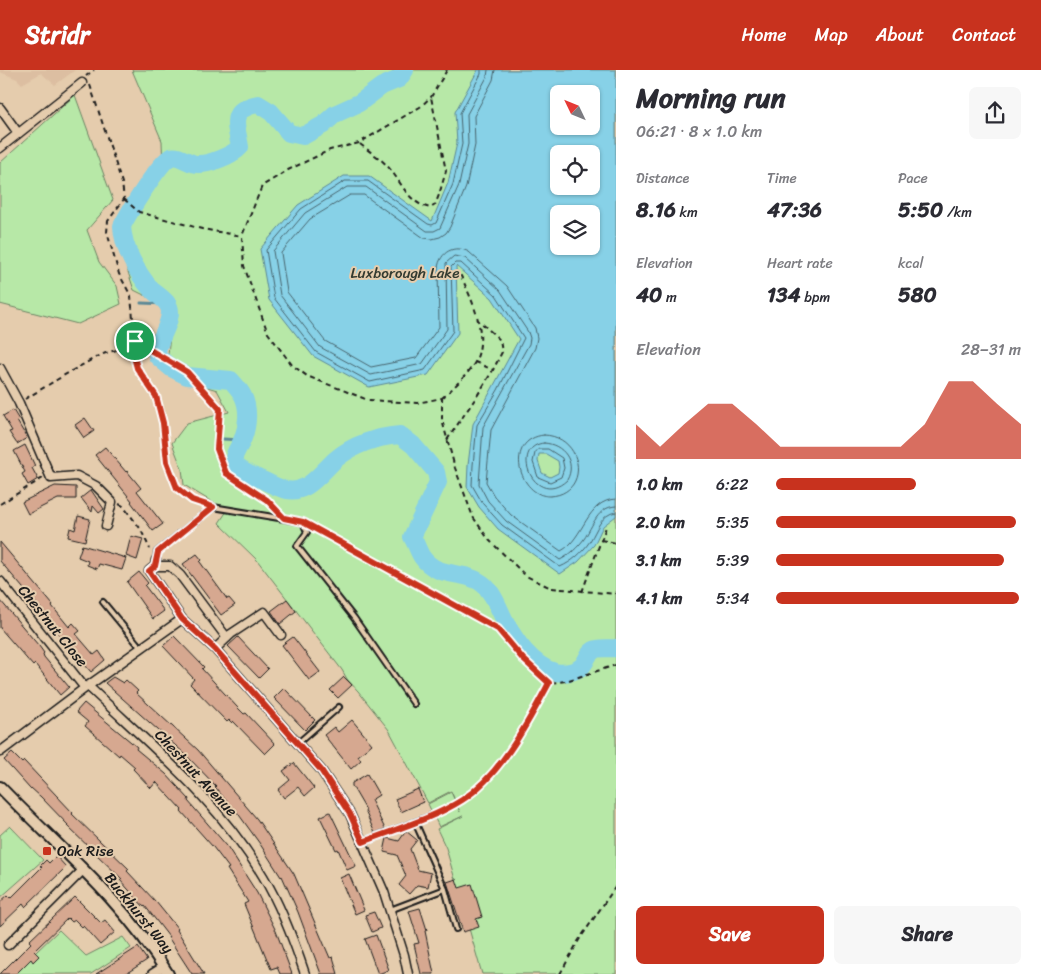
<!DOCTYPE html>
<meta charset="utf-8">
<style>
body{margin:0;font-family:Sriracha,sans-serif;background:#f7f7f7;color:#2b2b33;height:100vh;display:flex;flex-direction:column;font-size:19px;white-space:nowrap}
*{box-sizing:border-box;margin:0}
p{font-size:16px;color:#7c7c81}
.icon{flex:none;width:28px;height:28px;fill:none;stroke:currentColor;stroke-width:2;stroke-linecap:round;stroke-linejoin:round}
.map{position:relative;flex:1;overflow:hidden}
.details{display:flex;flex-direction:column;background:#fff;width:425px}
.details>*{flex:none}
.needle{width:32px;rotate:313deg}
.fabs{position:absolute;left:550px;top:15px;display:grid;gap:10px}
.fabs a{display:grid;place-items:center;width:50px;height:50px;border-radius:8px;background:#fff;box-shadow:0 1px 4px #0004;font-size:25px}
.pin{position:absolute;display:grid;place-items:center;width:42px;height:42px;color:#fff;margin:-21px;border:2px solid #fff;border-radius:50%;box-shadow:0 1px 5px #0007}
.round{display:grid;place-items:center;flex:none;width:52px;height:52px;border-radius:8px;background:#f7f7f7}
.summary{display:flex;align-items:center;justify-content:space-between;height:85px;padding:0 20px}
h1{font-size:28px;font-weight:800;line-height:38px}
.figures{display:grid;grid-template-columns:repeat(3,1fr);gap:8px;height:85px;padding:5px 20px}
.figures div{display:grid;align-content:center}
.figures b{font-size:21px;font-weight:800}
.figures small{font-size:14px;font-weight:400}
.figures p{font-size:14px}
.chart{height:140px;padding:10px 20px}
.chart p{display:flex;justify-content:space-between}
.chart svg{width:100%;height:90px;margin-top:5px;fill:#c8321e;opacity:.7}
.cta{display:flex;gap:10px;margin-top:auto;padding:10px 20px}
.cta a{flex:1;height:58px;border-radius:8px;background:#c8321e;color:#fff;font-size:20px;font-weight:800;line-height:58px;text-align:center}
.cta a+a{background:#f7f7f7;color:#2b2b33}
ul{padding:0 20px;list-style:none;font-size:16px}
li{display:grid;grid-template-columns:80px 60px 1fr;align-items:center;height:38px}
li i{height:12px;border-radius:6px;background:#c8321e}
header{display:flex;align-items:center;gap:30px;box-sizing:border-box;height:70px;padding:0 25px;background:#c8321e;color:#fff}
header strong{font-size:24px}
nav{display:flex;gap:28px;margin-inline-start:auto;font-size:18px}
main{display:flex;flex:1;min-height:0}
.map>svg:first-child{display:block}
.built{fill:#dcbea1}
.green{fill:#b7e8a7;stroke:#6a8262;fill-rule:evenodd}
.water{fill:#87d1e7;stroke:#5c8996;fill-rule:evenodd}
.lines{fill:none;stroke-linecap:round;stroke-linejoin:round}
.shore{stroke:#47646d;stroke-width:1}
.stream{stroke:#5c8996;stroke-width:3}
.river{stroke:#87d1e7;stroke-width:18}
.building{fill:#d6a890;stroke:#1c1c1c}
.service-casing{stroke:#1c1c1c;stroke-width:8}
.minor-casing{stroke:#1c1c1c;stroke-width:11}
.tertiary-casing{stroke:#1c1c1c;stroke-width:14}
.path{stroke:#1c1c1c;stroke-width:2;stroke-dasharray:5 4;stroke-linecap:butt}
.service{stroke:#e5ccad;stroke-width:4}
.minor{stroke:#e5ccad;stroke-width:8}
.tertiary{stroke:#e5ccad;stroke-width:10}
.route-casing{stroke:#fff;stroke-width:10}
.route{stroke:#c8321e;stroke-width:6}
.poi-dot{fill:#c8321e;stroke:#e5ccad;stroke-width:2}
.labels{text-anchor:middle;stroke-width:4;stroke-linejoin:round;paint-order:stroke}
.park-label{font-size:15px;fill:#333b31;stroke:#e5ccad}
.street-label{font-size:15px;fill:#1c1c1c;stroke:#e5ccad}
.poi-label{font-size:15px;fill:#1c1c1c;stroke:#e5ccad;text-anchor:start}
</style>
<header>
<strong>Stridr</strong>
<nav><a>Home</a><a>Map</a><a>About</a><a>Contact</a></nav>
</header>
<main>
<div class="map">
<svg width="616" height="904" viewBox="0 0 616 904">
<rect width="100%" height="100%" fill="#e5ccad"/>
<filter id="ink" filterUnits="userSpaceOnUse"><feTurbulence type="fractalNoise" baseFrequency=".02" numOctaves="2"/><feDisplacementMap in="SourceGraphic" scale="10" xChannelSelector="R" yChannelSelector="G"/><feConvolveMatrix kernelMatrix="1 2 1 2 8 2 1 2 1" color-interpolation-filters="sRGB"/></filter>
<g filter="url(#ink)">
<path class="built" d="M0 0H75L55 15 41 3 22 14 17 9 0 2Z"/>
<path class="green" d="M132 0H616V904H482L446 778 437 759 463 746 439 757 428 734 451 722 460 742 451 721 428 733 389 660 358 621 347 609 342 600 257 490 219 453 227 441 184 415 182 399 172 373 187 353 229 342 217 320 166 304 171 256 164 235 134 220 124 190V157L163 103 162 71ZM559 24H591V56H559ZM559 84H591V116H559ZM559 144H591V176H559Z
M75 25 113 130 87 160 99 192 117 216 121 234 78 254 0 234V93Z
M10 756 43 790 0 828V765Z
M59 860 86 886 123 867 131 878 91 904H13Z"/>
<path class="water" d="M478 0H616V446L603 456 594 475 578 492 560 504 498 459 479 437 467 417 468 395 473 354 519 269 492 228 456 196 458 263 428 305 369 317 313 286 269 230 260 179 298 135 344 106H369L432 151 448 113 457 73 455 42ZM559 24H591V56H559ZM559 84H591V116H559ZM559 144H591V176H559ZM546 384 558 391 559 397 558 403 550 407 542 403 538 391 539 384Z"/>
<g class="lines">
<path class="shore" d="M481 0V4L460 43 462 74 453 114 436 153 432 155 428 154 368 111H345L301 139 266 180 274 228 316 282 370 312 425 300 453 261 451 197 455 193H461L496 225 524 268 498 320 477 355 473 395 472 415 483 434 502 455 560 497C572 492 583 482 590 471 597 460 601 444 616 442
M488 0 487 7 467 44 468 74 459 115 440 158 434 161H427L366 117H347L305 143 273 181 280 225 320 277 371 305 422 294 447 259 446 193 454 186 465 188 500 220 528 262 530 268 529 274 483 357 479 414 488 431 506 451 560 490C570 485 578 477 584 469 593 456 597 437 616 436
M495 0 493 10 474 46 475 75 466 117 450 157 446 163 440 167 432 169 424 168 364 125H350L310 149 281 183 287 222 325 271 371 297 416 288 439 257 438 198C440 182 454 174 469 182L507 216 535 258 537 268 535 278 491 360 486 412 494 426 511 445 561 481C584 469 586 430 616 429
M544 365C584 366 591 424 550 426 519 427 503 369 544 365Z
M544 373C563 374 577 392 567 410 535 440 508 376 544 373Z
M539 379H548L562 388 564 398 561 407 550 412 538 407 533 392 535 383Z"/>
<path class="stream" d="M141 233 167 234
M223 369 242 370"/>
<path class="river" d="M405 0 399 9 382 16 359 33 335 44 323 55 303 66 289 63 271 42 258 34C228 40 236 53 240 77 233 85 208 95 197 94 189 94 179 84 171 87 160 91 128 144 122 156 123 178 137 203 151 219 158 226 170 231 170 242 170 258 156 271 157 286L171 298 187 306 231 310C235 315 240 320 243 326 249 338 248 355 243 368 239 379 235 379 233 392 241 402 251 405 262 410 269 413 276 417 283 419 306 427 321 402 336 389 354 374 378 367 400 365L413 375 436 402 438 412 412 467C416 473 418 481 422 487 438 510 466 499 484 515 494 524 499 539 505 551 515 571 532 595 555 602 565 604 580 602 585 592 588 587 588 584 594 580 599 577 610 579 616 578"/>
</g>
<path class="building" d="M13 340 19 350 17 351 27 368 17 374 9 362 12 361 3 346Z
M85 348 94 361 84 368 75 355Z
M25 375 35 396 32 398 38 409 28 415 22 404 25 402 14 381Z
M105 377 126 402 127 401 141 418 137 421 163 454 153 461 131 432 132 431 95 385Z
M55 416 76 417V429H58L28 444 22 432Z
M91 420 104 439 99 443 93 436 92 442 81 428Z
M78 446 90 449 85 471 68 467 70 458 75 460Z
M131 466 143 469 137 490 126 486Z
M0 472 53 535 52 536 69 557 73 553 80 561 76 564 94 585 99 581 105 590 91 602 44 547 46 545 0 491Z
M82 475 126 488 122 500 99 494 97 499 87 495 88 491 78 487Z
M197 484 202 490 200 492 227 529 229 528 235 535 221 545 183 494Z
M139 502 148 513 145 516 164 541 153 549 127 512Z
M287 529 296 541 280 554 271 541Z
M0 530 39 576 44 583 43 584 44 587 69 617 60 625 35 594 33 596 0 558Z
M174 566 204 597 202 599 237 637 244 644 246 643 275 674 265 684 233 651 232 653 229 650 227 652 190 614 194 609 163 576Z
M238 567 268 599 259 608 228 576Z
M293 567 320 602 309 610 282 575Z
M113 607 123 613 126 610 138 621 136 623 198 680 257 749 294 804 330 888 333 887 338 904H321L298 842 282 806 281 807 260 774 237 742 236 743 215 717 216 716 185 684 105 613Z
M344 607 352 615 338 628 330 620Z
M284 618 315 650 305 660 274 628Z
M84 633 137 677 136 679 166 704 189 729 188 731 227 776 257 823 276 861 292 904H280L277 897 271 899 244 834 248 832 227 799 229 798 213 777 181 741 182 740 156 712 151 718 133 699 135 697 120 684 119 686 85 656 88 652 76 642Z
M352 650 372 674 358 686 361 690 351 699 324 665 334 657 338 662Z
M12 683 22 693 24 691 73 743 72 744 129 799 127 801 156 832 178 859 177 860 204 904H192L168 867H169L145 836 144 837 120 810 122 809 67 756 68 755 41 727 31 718 30 719 4 690Z
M294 693 314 718 305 726 298 717 284 728 278 720 290 710 283 701Z
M367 704 379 725 371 730 385 759 375 763 365 741 366 740 352 716V713Z
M418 719 423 732 401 742 395 729Z
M330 742 356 796 347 800 338 779 336 780 320 747Z
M406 761 417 770 410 779 418 800 431 803 428 817 417 815 409 824 399 815 406 806 397 785 384 782 387 768 399 771Z
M56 786 66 797 25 837 23 834 0 856V832L8 825 11 828 42 797 40 796 46 790 49 793Z
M349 804 364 840 355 844 340 808Z
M456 809 459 818 472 814 482 847 476 849 479 857 463 862 447 812Z
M75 827 101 853 105 850 115 862 100 875 83 856 82 857 75 850 72 852 68 848 34 881 39 886 33 892 31 889 16 904H0L31 873 29 871Z
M420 838 427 860 425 861 434 904H421L414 874 419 873 409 841Z
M374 842 381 858 372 862 365 845Z
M376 865 389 900 378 904 365 869Z
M138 877 147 890 130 901 125 904H96Z"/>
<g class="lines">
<defs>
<path id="service" d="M156 490 157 482 213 437 303 452 307 462 297 476 354 548 414 634
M103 532 141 578
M298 673 339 637
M415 752 445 819 456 859
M363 772 431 746
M390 840 445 819"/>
<path id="minor" d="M0 38 18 63
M0 78 82 13
M0 298 19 333 51 408 77 406 96 416 112 432 106 456
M156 490 155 496 149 501 182 549 215 579 321 700 350 744 384 822 404 885 408 904
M155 496H170L180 505 227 568
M0 511 85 618
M215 579 231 564 264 542 281 565
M88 616C152 677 217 729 263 806 281 836 294 871 305 904
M0 682 85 618 182 549
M8 875 83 800
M152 904 163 897"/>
<path id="tertiary" d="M0 717C58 777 124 831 168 904"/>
</defs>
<use href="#service" class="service-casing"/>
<use href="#minor" class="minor-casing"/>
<use href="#tertiary" class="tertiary-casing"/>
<path class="path" d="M447 0 431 27 420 37 359 73 330 80 288 100 262 116 242 166 244 196 261 244 268 263 292 295 307 306 368 330 417 333 442 328V350L455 398 473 447 489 470 526 506 551 518 616 524
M86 6 94 0
M90 15 122 113 124 129 108 151 107 162 119 204 131 226 135 271 187 301 220 339 217 379 226 403 267 430 279 442
M360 74C370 82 382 89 390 99 403 115 409 134 431 138L435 135 439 125 446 101 431 27
M124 129 139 142 202 159 242 166
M135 271 133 279 137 298 156 326 163 353 167 392 177 418 192 430 205 434
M475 292 493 300
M442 328C452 319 470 303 476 290 488 262 472 230 460 204
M25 329C50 314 75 298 101 285 111 280 125 280 133 273
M447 370 477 326 493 300 502 282 500 270 477 249
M0 434 43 408
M119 434 123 436 140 458 150 479
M313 457 498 559 523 589 549 613 566 611 616 595
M601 470 616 473
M582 522 606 457
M437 743C446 738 457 734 465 728 503 698 526 655 549 613
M560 904 579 870 616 816"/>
<use href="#service" class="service"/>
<use href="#minor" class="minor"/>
<use href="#tertiary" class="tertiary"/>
</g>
</g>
<g class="lines" filter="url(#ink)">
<defs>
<path id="route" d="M135 271 187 302 220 339 217 379 226 403 267 430 284 448 303 452 498 559 523 589 549 613C528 652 501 705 462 730 432 749 396 759 363 772L350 744 321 700 215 579 182 549 149 501 155 496 158 482 213 437 192 430 177 418 167 392 163 353 156 326 137 298 132 279Z"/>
</defs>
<use href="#route" class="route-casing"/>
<use href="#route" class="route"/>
</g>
<rect class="poi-dot" x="42" y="776" width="10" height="10" rx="2.5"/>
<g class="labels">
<g class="park-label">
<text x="405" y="208">Luxborough Lake</text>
</g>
<g class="street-label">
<text transform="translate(53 556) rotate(51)" y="5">Chestnut Close</text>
<text transform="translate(196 703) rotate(47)" y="5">Chestnut Avenue</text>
<text transform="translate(139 843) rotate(51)" y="5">Buckhurst Way</text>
</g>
<g class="poi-label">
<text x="57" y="786">Oak Rise</text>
</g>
</g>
</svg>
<div class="fabs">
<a><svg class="needle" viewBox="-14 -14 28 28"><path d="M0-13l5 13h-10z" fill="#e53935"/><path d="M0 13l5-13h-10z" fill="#7c7c81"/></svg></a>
<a><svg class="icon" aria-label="locate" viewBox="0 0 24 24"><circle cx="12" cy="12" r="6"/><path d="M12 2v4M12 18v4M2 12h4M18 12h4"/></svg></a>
<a><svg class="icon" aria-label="layers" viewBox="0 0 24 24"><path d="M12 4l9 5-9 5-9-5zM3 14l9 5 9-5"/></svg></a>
</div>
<div class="pin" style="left:135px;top:271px;background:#1e9e55"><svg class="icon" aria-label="arrive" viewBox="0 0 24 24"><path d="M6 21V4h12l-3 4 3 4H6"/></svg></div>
</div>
<section class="details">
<div class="summary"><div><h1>Morning run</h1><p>06:21 · 8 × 1.0 km</p></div><a class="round"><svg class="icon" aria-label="share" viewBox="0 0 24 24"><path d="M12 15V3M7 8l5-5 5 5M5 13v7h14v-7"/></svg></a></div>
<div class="figures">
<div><p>Distance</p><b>8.16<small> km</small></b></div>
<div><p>Time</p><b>47:36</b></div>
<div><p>Pace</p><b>5:50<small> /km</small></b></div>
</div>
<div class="figures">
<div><p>Elevation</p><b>40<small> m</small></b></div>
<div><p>Heart rate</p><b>134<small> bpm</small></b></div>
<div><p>kcal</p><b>580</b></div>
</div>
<div class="chart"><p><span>Elevation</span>28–31 m</p>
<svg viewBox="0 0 160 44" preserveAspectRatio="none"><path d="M0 44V27L10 38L20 27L30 17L40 17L50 27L60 38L70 38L80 38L90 38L100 38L110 38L120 27L130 6L140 6L150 17L160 27V44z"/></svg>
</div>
<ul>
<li><b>1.0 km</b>6:22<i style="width:57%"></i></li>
<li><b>2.0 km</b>5:35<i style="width:98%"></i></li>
<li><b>3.1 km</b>5:39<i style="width:93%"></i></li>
<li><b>4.1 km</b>5:34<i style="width:99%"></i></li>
</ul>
<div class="cta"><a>Save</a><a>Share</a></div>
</section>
</main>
